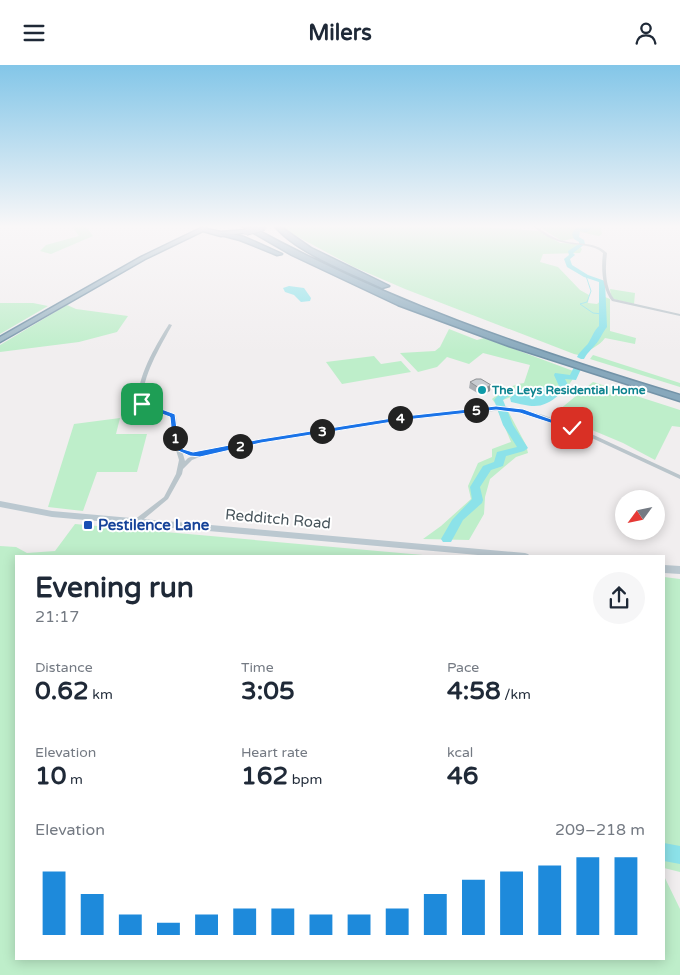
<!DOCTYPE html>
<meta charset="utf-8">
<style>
body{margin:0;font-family:"Varela Round",sans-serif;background:#f6f6f7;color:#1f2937;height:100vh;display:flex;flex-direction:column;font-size:19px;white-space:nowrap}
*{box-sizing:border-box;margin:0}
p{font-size:16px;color:#747a83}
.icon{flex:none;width:28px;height:28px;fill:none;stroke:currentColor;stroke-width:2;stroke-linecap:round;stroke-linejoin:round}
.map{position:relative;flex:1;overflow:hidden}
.details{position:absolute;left:15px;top:490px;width:650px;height:405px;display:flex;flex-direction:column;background:#fff;border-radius:0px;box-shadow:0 2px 12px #0003}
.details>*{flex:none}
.needle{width:32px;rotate:237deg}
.tools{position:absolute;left:615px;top:425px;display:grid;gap:10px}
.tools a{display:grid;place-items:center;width:50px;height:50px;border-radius:50%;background:#fff;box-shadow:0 2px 12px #0003;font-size:25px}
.pin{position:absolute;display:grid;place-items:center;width:42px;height:42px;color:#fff;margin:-21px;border-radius:10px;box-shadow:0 2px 8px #0006}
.km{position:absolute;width:25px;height:25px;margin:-12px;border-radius:50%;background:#222;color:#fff;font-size:14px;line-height:25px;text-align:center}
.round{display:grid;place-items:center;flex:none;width:52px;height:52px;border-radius:26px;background:#f6f6f7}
.summary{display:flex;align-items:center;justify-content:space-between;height:85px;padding:0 20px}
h1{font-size:28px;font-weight:700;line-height:38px}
.figures{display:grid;grid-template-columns:repeat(3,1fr);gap:8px;height:85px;padding:5px 20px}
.figures div{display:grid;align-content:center}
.figures b{font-size:25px;font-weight:700}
.figures small{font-size:14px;font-weight:400}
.figures p{font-size:14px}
.chart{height:140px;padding:10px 20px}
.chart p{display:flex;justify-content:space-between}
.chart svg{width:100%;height:90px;margin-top:5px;stroke:#1e8adb;stroke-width:6}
header{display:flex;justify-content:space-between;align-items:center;height:65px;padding:0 20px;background:#fff;font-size:22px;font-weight:700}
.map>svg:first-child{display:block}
.green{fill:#beeeca}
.water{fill:#8ce2e9}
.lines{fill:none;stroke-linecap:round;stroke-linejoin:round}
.stream{stroke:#8ce2e9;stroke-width:1}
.river{fill:#8ce2e9;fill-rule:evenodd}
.trunk-casing{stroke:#7393a8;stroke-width:3}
.motorway-casing{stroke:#7393a8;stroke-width:3}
.minor{fill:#bac5cb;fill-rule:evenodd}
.secondary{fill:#bbc8d0;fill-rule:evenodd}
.trunk{fill:#9bb5c4;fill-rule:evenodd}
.motorway{fill:#87a8bc;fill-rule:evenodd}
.trunk-bridge-casing{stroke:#7393a8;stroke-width:8;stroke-linecap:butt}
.trunk-bridge{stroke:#9bb5c4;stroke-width:6}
.wall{fill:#acafb4}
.shaded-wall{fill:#8c8f92}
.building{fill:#c8ccd1;stroke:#8c8f92}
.route{fill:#1a73e8;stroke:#fff}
.culture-dot{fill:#0f9aa8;stroke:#fff;stroke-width:2}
.transit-dot{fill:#1a4fb4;stroke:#fff;stroke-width:2}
.labels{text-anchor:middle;stroke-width:4;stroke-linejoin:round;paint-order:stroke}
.far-culture-label{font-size:12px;font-weight:bold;fill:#0d838f;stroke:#fff;text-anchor:start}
.street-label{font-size:15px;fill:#47545b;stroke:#fff}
.transit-label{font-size:15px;font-weight:bold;fill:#164399;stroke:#fff;text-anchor:start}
</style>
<header><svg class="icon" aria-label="menu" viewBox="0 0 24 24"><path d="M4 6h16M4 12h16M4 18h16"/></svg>Milers<svg class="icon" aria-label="person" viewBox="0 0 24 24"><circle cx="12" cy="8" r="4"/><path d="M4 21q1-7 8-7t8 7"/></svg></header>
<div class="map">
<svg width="680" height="910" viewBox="0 0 680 910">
<rect width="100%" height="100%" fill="#f1eeef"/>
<path class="green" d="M71 160H85L93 171 51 189 40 186 46 180 79 171Z
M281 160H456L539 166 560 178 577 179 582 184 580 188 543 189 540 197 558 202 580 225 589 230 588 238 597 239 605 232 610 234V266L636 273 635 279 605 273C599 282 589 283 583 291L574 289 405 224 354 202 287 166Z
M536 160H607L601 163 602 169 599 171 580 167 575 173 562 176Z
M610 224 635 228 634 239 613 234 611 231Z
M0 238H33L48 241 0 269Z
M67 240 76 244 128 251 117 267 79 277 0 287V280Z
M449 264 477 275 484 273 576 307C565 335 547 327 522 329 513 330 504 335 495 338L492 334C503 325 511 320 524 318L530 300 483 288 469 299 447 292 437 302 418 307 400 288 435 286 440 282Z
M593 290 680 318V322L590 294Z
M374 291 381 299 401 296 411 307 342 319 326 297Z
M593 317 680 345V362L672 361 655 395 623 378 554 349Z
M498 346H508L526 380 528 388 516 392 490 414 485 432 484 449 469 475 423 474 441 461 471 434 468 421 478 398 492 392V384L511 377Z
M120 353 116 369H147L137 407H97L83 446 48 442 74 359Z
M75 459 423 490 456 491H16V894H664V811L680 844V910H0V481L16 482 27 488 55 486Z
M664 512 680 514V807L664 803Z"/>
<path class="water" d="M289 221 304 223 311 233 310 236 301 237 294 230 285 227 283 223Z
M515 328H560V329C542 345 533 342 511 337L510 333Z"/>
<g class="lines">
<path class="stream" d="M586 211 591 226 587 237 580 239 593 248 602 249"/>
<path class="river" d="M587 160H604L593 162 587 167 580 166 579 172 584 175 585 179 573 188 575 190 570 194 572 200 588 210 605 216 607 262C602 268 600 275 595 280 591 285 587 288 584 294H581L577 292C580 285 587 282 590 275 593 270 594 266 599 261V217L584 212 567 202 564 194 569 190 568 186 579 179V177L574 174 572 169C576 162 578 162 586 163Z
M577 301 581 304 576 315 565 314 569 322 568 324C551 331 515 323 503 335L513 360 528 383 524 386 506 391 503 401 491 405 480 422 483 435 482 438 463 455 451 477H443L441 474 452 455 472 434 470 422 483 401 494 397 497 387 517 382 503 360 494 335C506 320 519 326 535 323 544 322 550 321 559 321L554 310 555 308 570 310 574 302Z
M664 778 680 781V799L664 796Z"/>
<defs>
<path id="trunk" d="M200 160H206L207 164 221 167 246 165 249 167 221 171 203 166 145 194 0 277V272L141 192 201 163Z"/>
<path id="motorway" d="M240 160H248C388 237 528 284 680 330V336L509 281 398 240 292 190Z
M274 160H281L285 165 311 183 389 221 382 223C351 208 295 187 274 160Z
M223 167 244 172 282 189 277 190 240 175 221 170 220 169Z"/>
</defs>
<use href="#trunk" class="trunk-casing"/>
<use href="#motorway" class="motorway-casing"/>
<path class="minor" d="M532 160C537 161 541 165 546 168 551 171 558 175 564 176 579 180 595 176 607 188 605 203 605 222 614 234L680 249V251L612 236C602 224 601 203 603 188 593 179 579 181 566 178 553 176 541 169 532 160Z
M169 259 172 260C163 277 140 314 144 334 144 336 146 339 147 341L175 350 176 351 178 372 185 396 188 393 198 389 261 374 405 351 504 341 543 350 585 366 680 410V414L581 368 540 352 504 345 405 355 261 378 202 391 192 395 183 404 182 409 168 434 138 459H134L133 457 134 455 164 432 176 409 179 395 172 372 170 352 143 343C141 339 139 336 139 332 137 311 158 277 169 259Z"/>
<path class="secondary" d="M0 436 52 446 525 488 528 489 530 491H489L52 452 0 442Z
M664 500 680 501V509L664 508Z"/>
<use href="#trunk" class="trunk"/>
<use href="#motorway" class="motorway"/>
<defs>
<path id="trunk-bridge" d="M246 167 264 162"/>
</defs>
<use href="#trunk-bridge" class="trunk-bridge-casing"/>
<use href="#trunk-bridge" class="trunk-bridge"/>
</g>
<path class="wall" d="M470 317 490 326 481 330 469 323Z"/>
<path class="shaded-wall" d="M491 320 490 326 481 330 482 325Z"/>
<path class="building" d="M476 314H481L491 320 482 325 470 317Z"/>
<linearGradient id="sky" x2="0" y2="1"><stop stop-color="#83c6e8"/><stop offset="0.56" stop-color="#f9f7f8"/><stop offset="1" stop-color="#f9f7f8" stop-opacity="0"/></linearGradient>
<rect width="680" height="288" fill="url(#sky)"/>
<path class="route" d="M142 337 175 349 178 372 183 384 193 387 261 374 405 351 496 341 523 344 576 363 572 365 520 348 496 345 405 355 261 378 200 392 190 391 176 385 172 372 170 352 140 341 139 339Z"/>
<circle class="culture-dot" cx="482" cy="325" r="5"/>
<rect class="transit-dot" x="83" y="455" width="10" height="10" rx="2.5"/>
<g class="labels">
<g class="far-culture-label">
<text x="492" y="329">The Leys Residential Home</text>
</g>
<g class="street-label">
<text transform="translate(278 454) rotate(5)" y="5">Redditch Road</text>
</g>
<g class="transit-label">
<text x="98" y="465">Pestilence Lane</text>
</g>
</g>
</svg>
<div class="tools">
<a><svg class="needle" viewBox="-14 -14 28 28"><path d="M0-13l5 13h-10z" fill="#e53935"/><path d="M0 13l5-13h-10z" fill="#747a83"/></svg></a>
</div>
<div class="pin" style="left:142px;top:339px;background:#1e9e55"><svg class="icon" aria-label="arrive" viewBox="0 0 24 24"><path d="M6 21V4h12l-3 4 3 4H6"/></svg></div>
<div class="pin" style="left:572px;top:363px;background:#d93025"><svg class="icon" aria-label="check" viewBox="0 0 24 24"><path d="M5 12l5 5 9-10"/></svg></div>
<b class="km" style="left:175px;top:373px">1</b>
<b class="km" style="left:240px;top:381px">2</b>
<b class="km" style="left:322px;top:366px">3</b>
<b class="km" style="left:400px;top:353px">4</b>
<b class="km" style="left:476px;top:345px">5</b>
<section class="details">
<div class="summary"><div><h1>Evening run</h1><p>21:17</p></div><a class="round"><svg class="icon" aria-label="share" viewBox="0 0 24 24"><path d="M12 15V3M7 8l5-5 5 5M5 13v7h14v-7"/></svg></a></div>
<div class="figures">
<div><p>Distance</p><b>0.62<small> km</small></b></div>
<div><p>Time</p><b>3:05</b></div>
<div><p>Pace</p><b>4:58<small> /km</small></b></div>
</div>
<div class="figures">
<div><p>Elevation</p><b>10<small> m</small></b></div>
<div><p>Heart rate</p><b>162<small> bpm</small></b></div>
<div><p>kcal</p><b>46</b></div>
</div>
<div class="chart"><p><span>Elevation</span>209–218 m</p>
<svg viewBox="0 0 160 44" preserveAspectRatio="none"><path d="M5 44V13M15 44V24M25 44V34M35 44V38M45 44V34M55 44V31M65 44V31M75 44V34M85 44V34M95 44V31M105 44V24M115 44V17M125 44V13M135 44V10M145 44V6M155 44V6"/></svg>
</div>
</section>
</div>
